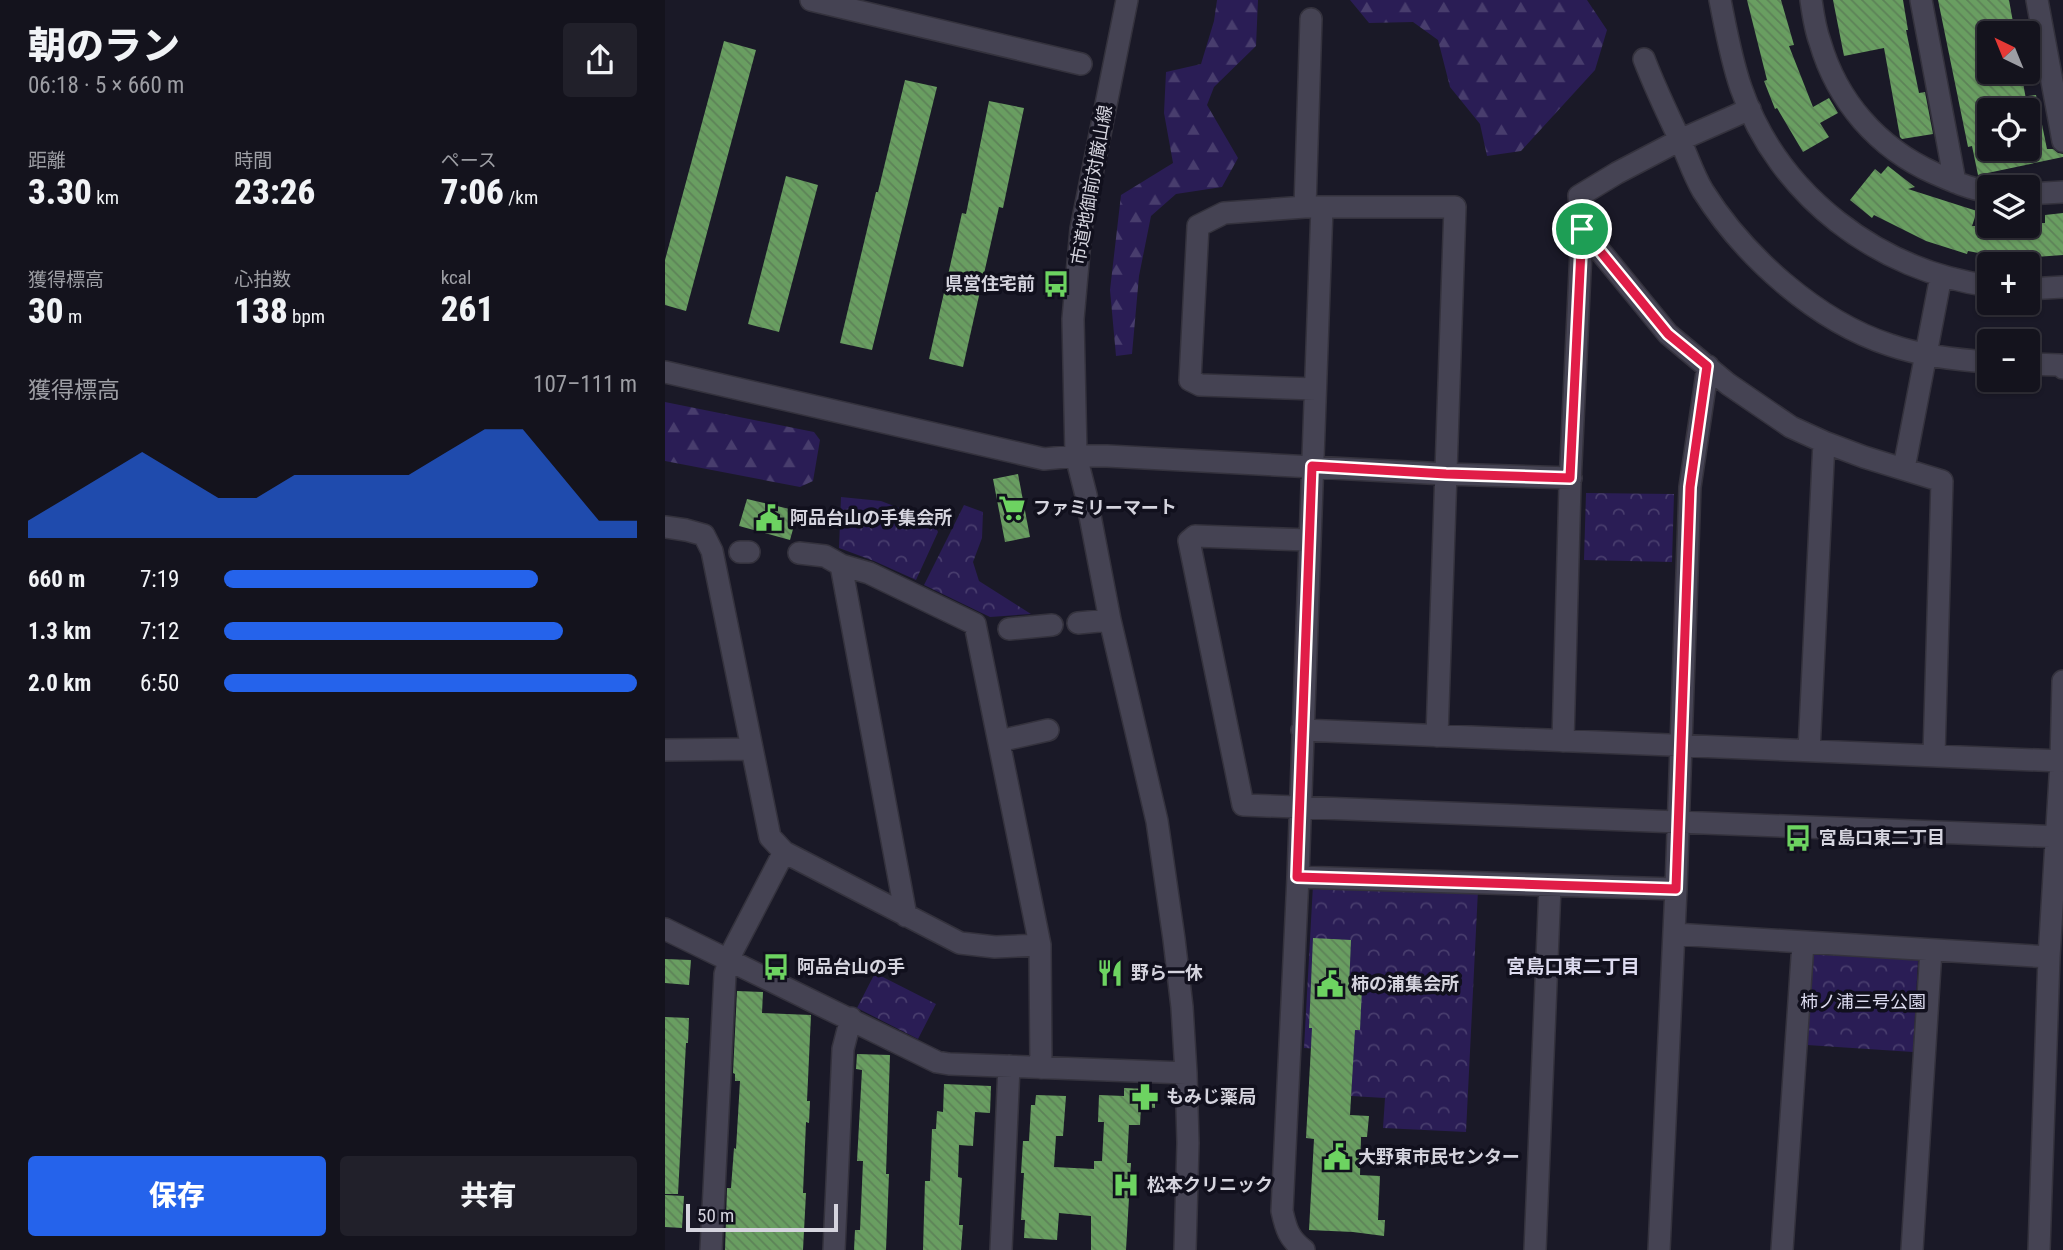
<!DOCTYPE html>
<html lang="ja">
<meta charset="utf-8">
<style>
body{margin:0;font-family:"Roboto Condensed","Noto Sans JP",sans-serif;background:#21202a;color:#f1f3f6;height:100vh;display:flex;flex-direction:column;font-size:26px;white-space:nowrap}
*{box-sizing:border-box;margin:0}
p{font-size:23px;color:#9d9ea4}
.icon{flex:none;width:38px;height:38px;fill:none;stroke:currentColor;stroke-width:2;stroke-linecap:round;stroke-linejoin:round}
.map{position:relative;flex:1;overflow:hidden}
.sheet{display:flex;flex-direction:column;background:#14131d;width:665px}
.sheet>*{flex:none}
.needle{width:46px;rotate:317deg}
.tools{position:absolute;left:1312px;top:21px;display:grid;gap:14px}
.tools a{display:grid;place-items:center;width:63px;height:63px;border-radius:7px;background:#14131d;box-shadow:0 2px 5px #0004,0 0 0 2px #33323b;font-size:35px}
.scale{position:absolute;left:21px;bottom:18px;width:152px;box-sizing:border-box;padding-left:7px;border:4px solid #d5d4de;border-top:0;font-size:19px;line-height:24px;white-space:nowrap;color:#d5d4de;-webkit-text-stroke:5px #11101d;paint-order:stroke}
.pin{position:absolute;display:grid;place-items:center;width:60px;height:60px;color:#fff;margin:-30px;border:4px solid #fff;border-radius:50%;box-shadow:0 2px 7px #0007}
.round{display:grid;place-items:center;flex:none;width:74px;height:74px;border-radius:7px;background:#21202a}
.overview{display:flex;align-items:center;justify-content:space-between;height:119px;padding:0 28px}
h1{font-size:38px;font-weight:800;line-height:52px}
.figures{display:grid;grid-template-columns:repeat(3,1fr);gap:10px;height:119px;padding:7px 28px}
.figures div{display:grid;align-content:center}
.figures b{font-size:35px;font-weight:800}
.figures small{font-size:19px;font-weight:400}
.figures p{font-size:19px}
.chart{height:196px;padding:14px 28px}
.chart p{display:flex;justify-content:space-between}
.chart svg{width:100%;height:126px;margin-top:7px;fill:#2563eb;opacity:.7}
.button{display:flex;gap:14px;margin-top:auto;padding:14px 28px}
.button a{flex:1;height:80px;border-radius:7px;background:#2563eb;color:#fff;font-size:28px;font-weight:800;line-height:80px;text-align:center}
.button a+a{background:#21202a;color:#f1f3f6}
ul{padding:0 28px;list-style:none;font-size:23px}
li{display:grid;grid-template-columns:112px 84px 1fr;align-items:center;height:52px}
li i{height:18px;border-radius:9px;background:#2563eb}
main{display:flex;flex:1;min-height:0}
.map>svg:first-child{display:block}
.forest{fill:url(#forest-firs)}
.park{fill:url(#park-crowns)}
.building{fill:url(#building-back-hatch)}
.lines{fill:none;stroke-linecap:round;stroke-linejoin:round}
.minor-casing{stroke:#34323d;stroke-width:24}
.minor{stroke:#454353;stroke-width:21}
.route-casing{stroke:#fff;stroke-width:14}
.route{stroke:#e11d48;stroke-width:9}
.labels{text-anchor:middle;stroke-width:7;stroke-linejoin:round;paint-order:stroke}
.street-label{font-size:18px;fill:#d5d4de;stroke:#11101d}
.poi-label{font-size:18px;font-weight:bold;fill:#d5d4de;stroke:#11101d;text-anchor:start}
.park-label{font-size:18px;fill:#dcdbef;stroke:#11101d}
.neighbourhood-label{font-size:19px;font-weight:bold;fill:#dedcf0;stroke:#11101d}
</style>
<main>
<section class="sheet">
<div class="overview"><div><h1>朝のラン</h1><p>06:18 · 5 × 660 m</p></div><a class="round"><svg class="icon" aria-label="share" viewBox="0 0 24 24"><path d="M12 15V3M7 8l5-5 5 5M5 13v7h14v-7"/></svg></a></div>
<div class="figures">
<div><p>距離</p><b>3.30<small> km</small></b></div>
<div><p>時間</p><b>23:26</b></div>
<div><p>ペース</p><b>7:06<small> /km</small></b></div>
</div>
<div class="figures">
<div><p>獲得標高</p><b>30<small> m</small></b></div>
<div><p>心拍数</p><b>138<small> bpm</small></b></div>
<div><p>kcal</p><b>261</b></div>
</div>
<div class="chart"><p><span>獲得標高</span>107–111 m</p>
<svg viewBox="0 0 160 44" preserveAspectRatio="none"><path d="M0 44V38L10 30L20 22L30 14L40 22L50 30L60 30L70 22L80 22L90 22L100 22L110 14L120 6L130 6L140 22L150 38L160 38V44z"/></svg>
</div>
<ul>
<li><b>660 m</b>7:19<i style="width:76%"></i></li>
<li><b>1.3 km</b>7:12<i style="width:82%"></i></li>
<li><b>2.0 km</b>6:50<i style="width:100%"></i></li>
</ul>
<div class="button"><a>保存</a><a>共有</a></div>
</section>
<div class="map">
<svg width="1398" height="1250" viewBox="0 0 1398 1250">
<defs>
<pattern id="forest-firs" width="22" height="20" patternUnits="userSpaceOnUse" patternTransform="scale(1.75)"><rect width="22" height="20" fill="#2a1d55"/><path d="M5 1l3.5 6h-7zM16 11l3.5 6h-7z" fill="#483d6d"/></pattern>
<pattern id="park-crowns" width="20" height="18" patternUnits="userSpaceOnUse" patternTransform="scale(1.75)"><rect width="20" height="18" fill="#2a1d55"/><path d="M2 6a3 3 0 1 1 6 0M12 15a3 3 0 1 1 6 0" fill="none" stroke="#483d6d"/></pattern>
<pattern id="building-back-hatch" width="6" height="6" patternUnits="userSpaceOnUse" patternTransform="scale(1.75)"><rect width="6" height="6" fill="#699e61"/><path d="M-1 5l2 2M0 0l6 6M5-1l2 2" fill="none" stroke="#5d8258"/></pattern>
</defs>
<rect width="100%" height="100%" fill="#1a1927"/>
<path class="forest" d="M552 0H593L591 46 549 87 542 105 573 158 557 187 511 194 486 216 474 276 467 354 451 356 445 290 456 195 508 163 499 113 501 72 536 64 549 21Z
M685 0H922L942 30 930 70 856 151 822 156 815 124 785 87 773 40 748 22 704 23Z
M0 402 149 432 155 440 148 481 135 487 0 461Z"/>
<path class="park" d="M921 493 1009 494 1007 562 919 560Z
M176 497 216 501 268 521 273 532 251 580 209 561 174 548Z
M299 505 318 512 317 538 308 562 314 581 366 614 325 617 259 585Z
M648 885 813 890 801 1132 718 1128 720 1098 686 1096 688 1051 639 1048Z
M1148 953 1253 960 1248 1052 1142 1045Z
M210 973 271 1004 253 1039 192 1008Z"/>
<path class="building" d="M1082 0H1116L1129 45 1124 46 1148 107 1164 98 1173 113 1155 123 1164 137 1138 152 1112 108 1110 109 1099 81 1102 80Z
M1168 0H1238L1243 30H1241L1254 93 1260 92 1268 134 1237 139 1235 137 1219 48 1179 56Z
M1273 0H1344L1350 33H1325V72H1356L1363 110H1325V149H1363V96L1371 95 1382 149H1388L1393 153 1398 154V157L1313 175 1307 146 1303 147Z
M59 41 91 50 21 311 0 305V260Z
M240 80 272 87 207 350 175 343 211 192H213Z
M324 101 359 108 338 208 334 207 298 367 264 359 297 213 301 214Z
M1223 166 1250 187 1243 189 1312 211 1307 226H1371V223H1380V215L1398 213V255L1345 259 1303 251 1302 254 1261 241 1209 215 1207 218 1185 200 1210 169 1216 174Z
M121 176 153 185 114 332 83 324Z
M353 474 365 537 340 542 328 479Z
M82 499 133 511 125 540 74 526Z
M648 938 686 940 684 988H697L695 1030H690L685 1115 704 1116 702 1137H696L695 1175 715 1176 713 1220H720L719 1236 688 1232 644 1230 649 1139 641 1138 647 1028H644Z
M0 959 26 960 24 985 0 983Z
M72 991 98 992 97 1013 146 1015 142 1101H145L144 1123 141 1122 138 1193H141L138 1250H60L62 1188H66L69 1148 71 1149 75 1081H70V1074L68 1073Z
M0 1017 24 1018 23 1043H21L13 1194H0Z
M192 1054 225 1055 221 1174H224L221 1250H189L190 1230H195L198 1161H192L197 1070 191 1069Z
M279 1084 326 1086 325 1113 310 1112 308 1146 294 1145 293 1177 297 1178 294 1225H298L296 1250H258L260 1181H265L267 1129H271L272 1111 278 1112Z
M459 1088 483 1089 490 1097V1108L476 1107 475 1125H464L462 1163H466L461 1250H426V1216L394 1213 392 1240 359 1238 360 1220H356L359 1173H356L358 1141H364L366 1105H370L371 1095 401 1096 398 1136H391L389 1167 429 1169V1161H437L439 1122H433L434 1095 459 1096Z
M0 1195 19 1196 17 1228 0 1227Z"/>
<g class="lines">
<defs>
<path id="minor" d="M146 0 416 64
M462 0 416 229 408 319 411 456 421 495 445 620 492 821 509 939 517 1007 521 1073 523 1143 520 1250
M1055 0C1061 30 1066 59 1076 88 1113 195 1213 271 1325 286
M1146 0C1148 14 1150 29 1155 42 1172 101 1213 148 1269 173 1287 181 1305 189 1325 192
M1256 0 1290 182
M1372 0 1398 141
M979 59C990 88 1003 115 1016 142 1023 158 1029 176 1038 191 1079 256 1151 321 1225 345 1257 356 1291 360 1325 362
M1363 194 1398 192
M640 207 646 19
M657 207 633 877 1011 889 1025 487 1043 366
M917 229 1003 334 1063 384 1126 427 1159 442 1199 457 1277 481 1269 755
M1363 289 1398 287
M1363 364 1395 365 1398 368
M0 372 379 459 411 456H442L781 474 906 478
M650 389 535 385 525 380 533 226 559 213 640 207H790L772 736
M1239 468 1276 276
M0 527 21 530 39 535 47 551 105 837 119 852 295 943 330 947 375 945
M644 540 530 536 524 541 578 805 1398 837
M75 552H84
M134 553 160 556 176 565
M413 623 445 620
M344 629 387 625
M637 730 1396 761
M334 741 383 730
M898 741 905 484 917 229 914 196 952 173 1015 140 1085 109
M0 750 87 749
M1144 751 1159 442
M633 877 617 1211C621 1229 624 1239 639 1250
M241 916 176 565 204 573 310 624 375 945 376 1068
M0 929 272 1062 284 1064 521 1073
M1009 934 1384 957
M46 1250 60 974 68 950 119 852
M169 1250 178 1049 186 1018
M336 1250 344 1066
M870 1250 885 886
M994 1250 1011 889
M1117 1250 1138 943
M1247 1250 1266 950
M1374 1250 1384 957 1396 761 1398 681"/>
</defs>
<use href="#minor" class="minor-casing"/>
<use href="#minor" class="minor"/>
</g>
<g class="lines">
<defs>
<path id="route" d="M917 229 1003 334 1042 366 1025 487 1011 889 632 877 647 466 781 474 905 478Z"/>
</defs>
<use href="#route" class="route-casing"/>
<use href="#route" class="route"/>
</g>
<defs>
<symbol id="bus-bare" viewBox="-9 -9 18 18"><path d="M-5-6H5V4H4V6H2V4H-2V6H-4V4H-5ZM-3.5-4V0h7V-4ZM-3.5 1.2v1.5H-2V1.2ZM2 1.2v1.5H3.5V1.2Z" fill="#6dd361" stroke="#11101d" stroke-width="2.5" paint-order="stroke"/></symbol>
<symbol id="supermarket-bare" viewBox="-9 -9 18 18"><path d="M-6-5.5h2.5l.6 2H6L4.5 2H-2.5L-4.4-4H-6ZM-1.5 3.2a1.3 1.3 0 1 0 .1 0ZM3 3.2a1.3 1.3 0 1 0 .1 0Z" fill="#6dd361" stroke="#11101d" stroke-width="2.5" paint-order="stroke"/></symbol>
<symbol id="civic-bare" viewBox="-9 -9 18 18"><path d="M-.6-6.5H3V-4.5H.6V-3L4-1V1h2V6H-6V1h2V-1L-.6-3ZM-1.2 2.5V6h2.4V2.5Z" fill="#6dd361" stroke="#11101d" stroke-width="2.5" paint-order="stroke"/></symbol>
<symbol id="restaurant-bare" viewBox="-9 -9 18 18"><path d="M-5-6h1v4h1v-4h1v4h1v-4h1v5L-1.5 .5V6h-2V.5L-5-1ZM5-6V6H3V1.5H1.5Q1.5-4 5-6Z" fill="#6dd361" stroke="#11101d" stroke-width="2.5" paint-order="stroke"/></symbol>
<symbol id="pharmacy-bare" viewBox="-9 -9 18 18"><path d="M-2-6h4v4h4v4h-4v4h-4v-4h-4v-4h4Z" fill="#6dd361" stroke="#11101d" stroke-width="2.5" paint-order="stroke"/></symbol>
<symbol id="hospital-bare" viewBox="-9 -9 18 18"><path d="M-5-5h3v3.5h4V-5h3V5h-3V1.5h-4V5h-3Z" fill="#6dd361" stroke="#11101d" stroke-width="2.5" paint-order="stroke"/></symbol>
</defs>
<g fill-rule="evenodd">
<use href="#bus-bare" x="372" y="265" width="38" height="38"/>
<use href="#supermarket-bare" x="328" y="489" width="38" height="38"/>
<use href="#civic-bare" x="85" y="499" width="38" height="38"/>
<use href="#bus-bare" x="1114" y="819" width="38" height="38"/>
<use href="#bus-bare" x="92" y="948" width="38" height="38"/>
<use href="#restaurant-bare" x="426" y="954" width="38" height="38"/>
<use href="#civic-bare" x="646" y="965" width="38" height="38"/>
<use href="#pharmacy-bare" x="461" y="1078" width="38" height="38"/>
<use href="#civic-bare" x="653" y="1138" width="38" height="38"/>
<use href="#hospital-bare" x="442" y="1166" width="38" height="38"/>
</g>
<g class="labels">
<g class="street-label">
<text transform="translate(427 185) rotate(-80)" y="6">市道地御前対厳山線</text>
</g>
<g class="poi-label">
<text x="370" y="290" text-anchor="end">県営住宅前</text>
<text x="368" y="514">ファミリーマート</text>
<text x="125" y="524">阿品台山の手集会所</text>
<text x="1154" y="844">宮島口東二丁目</text>
<text x="132" y="973">阿品台山の手</text>
<text x="466" y="979">野ら一休</text>
<text x="686" y="990">柿の浦集会所</text>
<text x="501" y="1103">もみじ薬局</text>
<text x="693" y="1163">大野東市民センター</text>
<text x="482" y="1191">松本クリニック</text>
</g>
<g class="park-label">
<text x="1198" y="1008">柿ノ浦三号公園</text>
</g>
<g class="neighbourhood-label">
<text x="908" y="973">宮島口東二丁目</text>
</g>
</g>
</svg>
<div class="tools">
<a><svg class="needle" viewBox="-14 -14 28 28"><path d="M0-13l5 13h-10z" fill="#e53935"/><path d="M0 13l5-13h-10z" fill="#9d9ea4"/></svg></a>
<a><svg class="icon" aria-label="locate" viewBox="0 0 24 24"><circle cx="12" cy="12" r="6"/><path d="M12 2v4M12 18v4M2 12h4M18 12h4"/></svg></a>
<a><svg class="icon" aria-label="layers" viewBox="0 0 24 24"><path d="M12 4l9 5-9 5-9-5zM3 14l9 5 9-5"/></svg></a>
<a>+</a>
<a>−</a>
</div>
<div class="scale">50 m</div>
<div class="pin" style="left:917px;top:229px;background:#1e9e55"><svg class="icon" aria-label="arrive" viewBox="0 0 24 24"><path d="M6 21V4h12l-3 4 3 4H6"/></svg></div>
</div>
</main>
